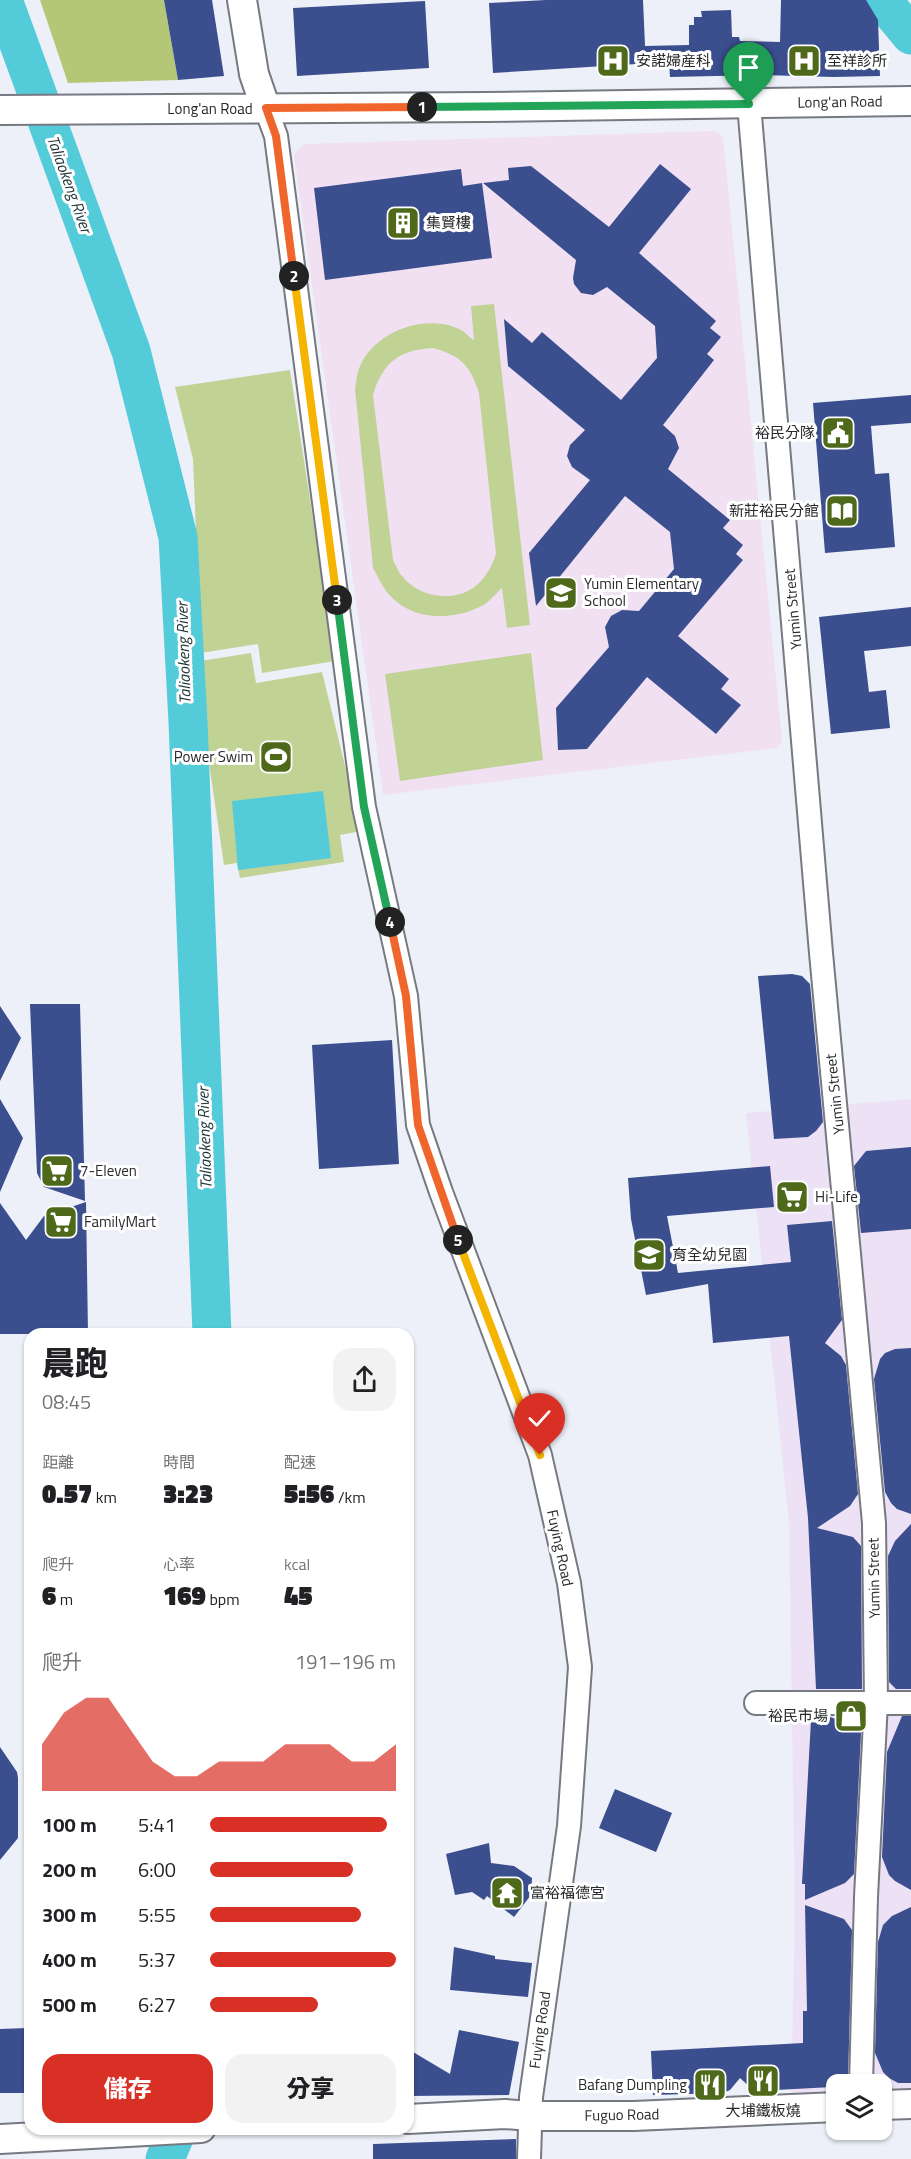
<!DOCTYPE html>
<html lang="zh-TW">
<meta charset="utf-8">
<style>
body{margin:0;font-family:"Titillium Web","Noto Sans TC",sans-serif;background:#f2f2f2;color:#202124;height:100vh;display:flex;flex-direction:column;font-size:22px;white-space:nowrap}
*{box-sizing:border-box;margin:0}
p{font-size:20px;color:#757577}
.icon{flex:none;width:33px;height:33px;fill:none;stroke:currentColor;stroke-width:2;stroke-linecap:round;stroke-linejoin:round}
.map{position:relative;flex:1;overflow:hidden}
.drawer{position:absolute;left:24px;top:1328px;width:390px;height:807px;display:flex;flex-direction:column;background:#fff;border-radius:18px;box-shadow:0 2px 4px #0004}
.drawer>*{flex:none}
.buttons{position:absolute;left:826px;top:2074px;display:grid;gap:12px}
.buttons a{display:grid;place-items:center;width:66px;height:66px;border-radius:12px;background:#fff;box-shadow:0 2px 4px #0004;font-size:30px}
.pin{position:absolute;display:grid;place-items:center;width:51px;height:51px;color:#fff;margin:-62px -26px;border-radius:50% 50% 50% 0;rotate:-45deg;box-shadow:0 0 6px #0007}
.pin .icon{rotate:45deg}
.km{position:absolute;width:30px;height:30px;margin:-15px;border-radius:50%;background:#222;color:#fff;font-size:16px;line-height:30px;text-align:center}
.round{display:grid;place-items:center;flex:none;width:63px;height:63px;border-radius:18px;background:#f2f2f2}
.summary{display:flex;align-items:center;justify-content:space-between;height:102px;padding:0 18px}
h1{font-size:33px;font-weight:800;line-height:45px}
.metrics{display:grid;grid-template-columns:repeat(3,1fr);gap:9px;height:102px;padding:6px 18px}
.metrics div{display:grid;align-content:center}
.metrics b{font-size:26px;font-weight:800}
.metrics small{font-size:16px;font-weight:400}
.metrics p{font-size:16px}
.chart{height:168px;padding:12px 18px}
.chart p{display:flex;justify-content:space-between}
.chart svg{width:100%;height:108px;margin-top:6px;fill:#d93025;opacity:.7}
.primary-button{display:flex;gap:12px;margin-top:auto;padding:12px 18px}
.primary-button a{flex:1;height:69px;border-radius:18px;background:#d93025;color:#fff;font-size:24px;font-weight:800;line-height:69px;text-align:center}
.primary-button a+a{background:#f2f2f2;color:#202124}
ul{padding:0 18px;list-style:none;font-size:20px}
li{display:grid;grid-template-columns:96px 72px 1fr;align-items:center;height:45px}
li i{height:15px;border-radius:8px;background:#d93025}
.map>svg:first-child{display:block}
.commercial{fill:#ede1f5}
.education{fill:#f0e0f2}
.green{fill:#c1d295;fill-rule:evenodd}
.forest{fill:#b3c777}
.water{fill:#54cbd9}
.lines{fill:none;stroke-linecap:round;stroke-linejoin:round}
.river{stroke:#54cbd9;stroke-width:39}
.building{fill:#3b4e8e}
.minor-casing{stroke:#767981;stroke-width:26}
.tertiary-casing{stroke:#767981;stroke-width:32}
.minor{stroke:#fff;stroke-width:22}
.tertiary{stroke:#fff;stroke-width:28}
.split-1-casing{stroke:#fff;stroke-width:12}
.split-2-casing{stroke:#fff;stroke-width:12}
.split-3-casing{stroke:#fff;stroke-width:12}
.split-4-casing{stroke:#fff;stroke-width:12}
.split-5-casing{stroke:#fff;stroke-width:12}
.split-6-casing{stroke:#fff;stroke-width:12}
.split-1{stroke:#22a559;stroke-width:8}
.split-2{stroke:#f0652b;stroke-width:8}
.split-3{stroke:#f5b400;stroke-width:8}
.split-4{stroke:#22a559;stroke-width:8}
.split-5{stroke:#f0652b;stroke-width:8}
.split-6{stroke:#f5b400;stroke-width:8}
.labels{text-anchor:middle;stroke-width:6;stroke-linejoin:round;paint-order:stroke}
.poi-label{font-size:15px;fill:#292a2d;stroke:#fff;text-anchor:start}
.street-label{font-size:15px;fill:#292a2d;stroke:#fff}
.water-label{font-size:16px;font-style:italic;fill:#1e3336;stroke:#fff}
</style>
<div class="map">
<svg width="911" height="2159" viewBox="0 0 911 2159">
<rect width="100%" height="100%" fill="#edf0f8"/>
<path class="commercial" d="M911 1099V2091L882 2093V2085H837V2096L791 2099 795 1912 789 1521 746 1113Z"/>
<path class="education" d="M714 131 723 137 782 741 777 748 383 795 294 155 304 144Z"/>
<path class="green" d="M494 304 530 625 507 628 502 588C496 593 491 600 485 604 460 619 421 622 397 602 385 593 380 581 373 568L355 389C356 382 357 373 360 366 376 330 428 312 463 331 467 334 470 338 474 340L471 306ZM433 348C461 356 470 365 479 393L496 554C492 565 488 574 480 582 459 604 420 599 402 576 398 572 396 565 393 560L373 395C383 362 399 350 433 348Z
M290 370 335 661 262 673 258 644 201 653 193 459 175 387Z
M251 653 256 683 322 672 361 831 340 835 344 862 240 878 237 863 224 865 194 662Z
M531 653 543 760 400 781 385 674Z"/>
<path class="forest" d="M40 0H164L178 80 68 83Z"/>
<path class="water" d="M323 791 331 858 238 870 232 801Z"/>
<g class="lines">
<path class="river" d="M3 0 131 351 178 537 188 722 212 1334
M882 0 911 35
M165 2159 178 2128"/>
</g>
<path class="building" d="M164 0H212L224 76 178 80Z
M546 0H643L645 46 689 45V25H694V17H702L701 11 731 10 732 37H739L740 41 780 42 781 0H866L878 20 880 76 834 77 762 75 670 77 669 62 493 73 489 3Z
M425 1 429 68 297 76 293 8Z
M660 164 691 189 639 253 716 321 710 328 721 337 707 354 714 360 663 425 675 436 679 448 668 469 730 520 723 528 743 545 736 554 743 560 678 636 729 679 721 689 741 705 716 734 647 677 587 749 558 750 556 708 609 647 605 627 611 616 622 610 639 611 674 569 670 532 625 496 536 606 529 553 590 480 572 467 567 456 570 445 585 430 508 366 504 319 532 343 542 332 621 400 657 358 655 326 607 287 593 295 581 293 574 284 573 278 576 260 483 183 509 180 508 168 531 166 609 227Z
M461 169 463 186 482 183 492 258 325 280 314 188Z
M911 395V423L871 426 875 474 889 473 895 547 825 553 813 403Z
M911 607V646L864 651 869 692 886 690 890 728 831 734 819 617Z
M792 974 802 976 810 984 823 1122 816 1131 808 1137 774 1139 758 976Z
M30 1004H80L85 1201 44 1187 37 1173Z
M0 1006 21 1038 0 1081Z
M392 1040 399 1164 319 1169 312 1045Z
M0 1099 23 1138 0 1192Z
M911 1147V1229L861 1233 854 1166 866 1151Z
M770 1166 774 1207 667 1216 678 1273 791 1262 787 1225 832 1221 842 1320 825 1343 841 1356 846 1365 858 1494 850 1506 817 1528 853 1537 861 1546 862 1689H816L808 1518 789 1336 713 1343 708 1284 646 1295 631 1219 628 1178Z
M86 1202 88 1334H0V1203L26 1240 44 1216Z
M911 1348V1514L897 1509 891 1503 885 1492 874 1379 880 1359 885 1353 895 1349Z
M911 1524V1689H896L889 1682 888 1556 895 1541Z
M828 1716 855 1727 861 1733 854 1874 845 1883 805 1900V1884H802L811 1720 817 1721V1716Z
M902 1716H911V1890L895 1881 889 1875 882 1857 887 1752Z
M0 1747 17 1772 18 1778V1838L0 1860Z
M615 1789 672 1813 656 1852 599 1828Z
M489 1843 491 1863 514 1866 532 1878 531 1895 514 1917 487 1896 484 1900 472 1892 455 1895 446 1854Z
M805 1905 844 1919 852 1930 848 2080 844 2084 832 2087 759 2091 752 2089 740 2078 730 2090 723 2093 653 2095 651 2051 803 2043V2011H807Z
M911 1907V2083H898L889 2078 883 2072 875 2053 878 1942 883 1925 892 1916Z
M454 1947 495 1956V1959L532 1963 528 1997 450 1990Z
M27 2028 28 2093H0V2029Z
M459 2030 519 2042 509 2095 408 2096V2049L450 2074Z
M516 2139V2159H373V2144Z"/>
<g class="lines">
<defs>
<path id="minor" d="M749 104 821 953 874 1523 876 1702 866 1897 861 2085
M266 109 276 136 364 807 406 996 418 1125 441 1192 540 1455 569 1583 580 1667 569 1826 531 2097 529 2159
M756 1703H911"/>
<path id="tertiary" d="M242 0 254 74 266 109
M0 110 485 107 911 101
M882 2105 911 2104
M408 2119 505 2114 531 2116H634L837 2107
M0 2139 201 2128"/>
</defs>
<use href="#minor" class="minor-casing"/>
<use href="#tertiary" class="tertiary-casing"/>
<use href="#minor" class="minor"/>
<use href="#tertiary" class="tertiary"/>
</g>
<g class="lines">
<defs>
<path id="split-1" d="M422 107 749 104"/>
<path id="split-2" d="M294 276 276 136 266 108 422 107"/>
<path id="split-3" d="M294 276 337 600"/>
<path id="split-4" d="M337 600 364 807 390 922"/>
<path id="split-5" d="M390 922 406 996 418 1125 458 1240"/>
<path id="split-6" d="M458 1240 540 1455"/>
</defs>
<use href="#split-1" class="split-1-casing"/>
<use href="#split-2" class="split-2-casing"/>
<use href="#split-3" class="split-3-casing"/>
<use href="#split-4" class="split-4-casing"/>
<use href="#split-5" class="split-5-casing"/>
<use href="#split-6" class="split-6-casing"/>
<use href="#split-1" class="split-1"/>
<use href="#split-2" class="split-2"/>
<use href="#split-3" class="split-3"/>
<use href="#split-4" class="split-4"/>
<use href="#split-5" class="split-5"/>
<use href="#split-6" class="split-6"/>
</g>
<defs>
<symbol id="hospital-square" viewBox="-11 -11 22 22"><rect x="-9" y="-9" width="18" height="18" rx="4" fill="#4f691a" stroke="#fff"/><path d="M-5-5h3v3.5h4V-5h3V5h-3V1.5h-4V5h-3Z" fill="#fff"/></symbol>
<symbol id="building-square" viewBox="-11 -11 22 22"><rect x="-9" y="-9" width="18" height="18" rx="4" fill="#4f691a" stroke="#fff"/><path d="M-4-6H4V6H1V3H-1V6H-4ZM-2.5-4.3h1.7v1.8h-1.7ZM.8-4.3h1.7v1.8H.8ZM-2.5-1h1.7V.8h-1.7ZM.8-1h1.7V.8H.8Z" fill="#fff"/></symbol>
<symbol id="civic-square" viewBox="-11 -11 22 22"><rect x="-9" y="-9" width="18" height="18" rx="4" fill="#4f691a" stroke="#fff"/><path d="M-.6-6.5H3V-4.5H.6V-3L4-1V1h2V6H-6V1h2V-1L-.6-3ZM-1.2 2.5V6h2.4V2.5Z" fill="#fff"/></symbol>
<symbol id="library-square" viewBox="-11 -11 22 22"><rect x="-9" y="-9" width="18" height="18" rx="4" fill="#4f691a" stroke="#fff"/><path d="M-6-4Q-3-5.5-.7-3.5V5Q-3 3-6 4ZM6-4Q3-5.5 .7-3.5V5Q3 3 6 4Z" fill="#fff"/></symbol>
<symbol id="school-square" viewBox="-11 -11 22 22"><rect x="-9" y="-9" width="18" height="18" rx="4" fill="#4f691a" stroke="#fff"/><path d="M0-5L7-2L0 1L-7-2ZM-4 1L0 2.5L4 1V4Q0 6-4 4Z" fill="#fff"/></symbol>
<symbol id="stadium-square" viewBox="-11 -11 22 22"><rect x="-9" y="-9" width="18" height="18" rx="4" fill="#4f691a" stroke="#fff"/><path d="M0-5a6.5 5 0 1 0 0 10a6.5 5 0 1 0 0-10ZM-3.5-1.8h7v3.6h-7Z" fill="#fff"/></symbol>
<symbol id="supermarket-square" viewBox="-11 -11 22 22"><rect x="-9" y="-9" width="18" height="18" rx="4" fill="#4f691a" stroke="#fff"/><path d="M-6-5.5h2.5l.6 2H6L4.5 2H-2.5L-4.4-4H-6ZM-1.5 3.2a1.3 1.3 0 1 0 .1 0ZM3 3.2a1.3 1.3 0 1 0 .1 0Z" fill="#fff"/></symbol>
<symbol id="shop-square" viewBox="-11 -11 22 22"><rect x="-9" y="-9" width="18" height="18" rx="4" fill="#4f691a" stroke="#fff"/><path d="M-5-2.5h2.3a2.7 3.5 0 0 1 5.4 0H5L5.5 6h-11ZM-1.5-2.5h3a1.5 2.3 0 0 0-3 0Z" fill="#fff"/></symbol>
<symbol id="temple-square" viewBox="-11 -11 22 22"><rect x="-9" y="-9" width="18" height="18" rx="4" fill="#4f691a" stroke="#fff"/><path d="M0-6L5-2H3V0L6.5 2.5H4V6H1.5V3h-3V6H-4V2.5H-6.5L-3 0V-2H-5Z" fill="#fff"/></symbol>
<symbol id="restaurant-square" viewBox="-11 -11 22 22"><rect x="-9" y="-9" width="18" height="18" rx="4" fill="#4f691a" stroke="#fff"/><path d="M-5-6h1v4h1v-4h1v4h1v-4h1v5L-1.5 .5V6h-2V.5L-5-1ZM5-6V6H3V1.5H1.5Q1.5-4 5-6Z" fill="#fff"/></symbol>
</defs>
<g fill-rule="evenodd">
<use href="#hospital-square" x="594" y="42" width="38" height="38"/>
<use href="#hospital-square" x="785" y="42" width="38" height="38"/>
<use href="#building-square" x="384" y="204" width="38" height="38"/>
<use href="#civic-square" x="819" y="414" width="38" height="38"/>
<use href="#library-square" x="823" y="492" width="38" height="38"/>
<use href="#school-square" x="542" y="574" width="38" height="38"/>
<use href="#stadium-square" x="257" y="738" width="38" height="38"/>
<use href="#supermarket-square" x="38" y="1152" width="38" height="38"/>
<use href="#supermarket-square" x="773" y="1178" width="38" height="38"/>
<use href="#supermarket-square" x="42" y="1203" width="38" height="38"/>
<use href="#school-square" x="630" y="1236" width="38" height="38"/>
<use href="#shop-square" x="832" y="1697" width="38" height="38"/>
<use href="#temple-square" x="488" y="1874" width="38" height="38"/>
<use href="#restaurant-square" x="744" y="2062" width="38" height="38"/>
<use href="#restaurant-square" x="691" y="2066" width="38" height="38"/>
</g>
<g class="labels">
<g class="poi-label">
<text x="636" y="66">安諾婦産科</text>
<text x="827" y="66">至祥診所</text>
<text x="426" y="228">集賢樓</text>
<text x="815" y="438" text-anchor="end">裕民分隊</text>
<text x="819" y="516" text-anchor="end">新莊裕民分館</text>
<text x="584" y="589">Yumin Elementary<tspan x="584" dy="17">School</tspan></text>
<text x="253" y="762" text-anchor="end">Power Swim</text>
<text x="80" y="1176">7-Eleven</text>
<text x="815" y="1202">Hi-Life</text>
<text x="84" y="1227">FamilyMart</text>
<text x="672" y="1260">育全幼兒園</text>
<text x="828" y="1721" text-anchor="end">裕民市場</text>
<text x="530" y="1898">富裕福德宮</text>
<text x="687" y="2090" text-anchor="end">Bafang Dumpling</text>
<text x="763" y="2116" text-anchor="middle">大埔鐵板燒</text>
</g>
<g class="street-label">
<text transform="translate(840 102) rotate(-1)" y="5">Long'an Road</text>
<text x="210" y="114">Long'an Road</text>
<text transform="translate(793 609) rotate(-95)" y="5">Yumin Street</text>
<text transform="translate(835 1094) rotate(-96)" y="5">Yumin Street</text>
<text transform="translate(560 1548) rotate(78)" y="5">Fuying Road</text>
<text transform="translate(874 1578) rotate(-91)" y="5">Yumin Street</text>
<text transform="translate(540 2030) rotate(-82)" y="5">Fuying Road</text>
<text transform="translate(622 2115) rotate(-1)" y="5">Fuguo Road</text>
</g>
<g class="water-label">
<text transform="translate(70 184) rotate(70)" y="6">Taliaokeng River</text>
<text transform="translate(183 653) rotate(-92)" y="6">Taliaokeng River</text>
<text transform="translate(204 1138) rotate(-92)" y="6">Taliaokeng River</text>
</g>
</g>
</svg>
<div class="buttons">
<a><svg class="icon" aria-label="layers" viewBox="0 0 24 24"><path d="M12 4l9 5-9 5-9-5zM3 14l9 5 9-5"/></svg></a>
</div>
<div class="pin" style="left:749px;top:104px;background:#1e9e55"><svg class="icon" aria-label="arrive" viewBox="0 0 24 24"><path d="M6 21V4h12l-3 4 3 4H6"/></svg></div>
<div class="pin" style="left:540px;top:1455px;background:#d93025"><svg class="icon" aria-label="check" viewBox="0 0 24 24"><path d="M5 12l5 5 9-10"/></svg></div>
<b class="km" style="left:422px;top:107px">1</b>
<b class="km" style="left:294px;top:276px">2</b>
<b class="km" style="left:337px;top:600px">3</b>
<b class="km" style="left:390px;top:922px">4</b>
<b class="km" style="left:458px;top:1240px">5</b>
<section class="drawer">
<div class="summary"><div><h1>晨跑</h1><p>08:45</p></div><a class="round"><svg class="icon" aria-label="share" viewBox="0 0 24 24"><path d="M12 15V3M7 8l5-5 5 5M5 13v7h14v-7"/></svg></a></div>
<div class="metrics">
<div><p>距離</p><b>0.57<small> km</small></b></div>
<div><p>時間</p><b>3:23</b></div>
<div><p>配速</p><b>5:56<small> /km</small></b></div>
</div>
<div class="metrics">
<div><p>爬升</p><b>6<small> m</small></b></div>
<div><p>心率</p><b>169<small> bpm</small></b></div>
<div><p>kcal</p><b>45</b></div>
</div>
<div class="chart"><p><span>爬升</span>191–196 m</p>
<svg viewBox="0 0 160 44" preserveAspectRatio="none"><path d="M0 44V25L10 12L20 6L30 6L40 19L50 32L60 38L70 38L80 32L90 32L100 32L110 25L120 25L130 25L140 32L150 32L160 25V44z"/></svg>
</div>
<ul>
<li><b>100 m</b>5:41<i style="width:95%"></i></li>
<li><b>200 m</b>6:00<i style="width:77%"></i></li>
<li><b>300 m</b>5:55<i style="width:81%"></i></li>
<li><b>400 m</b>5:37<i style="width:100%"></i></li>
<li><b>500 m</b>6:27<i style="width:58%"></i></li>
</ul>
<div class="primary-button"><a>儲存</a><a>分享</a></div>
</section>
</div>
